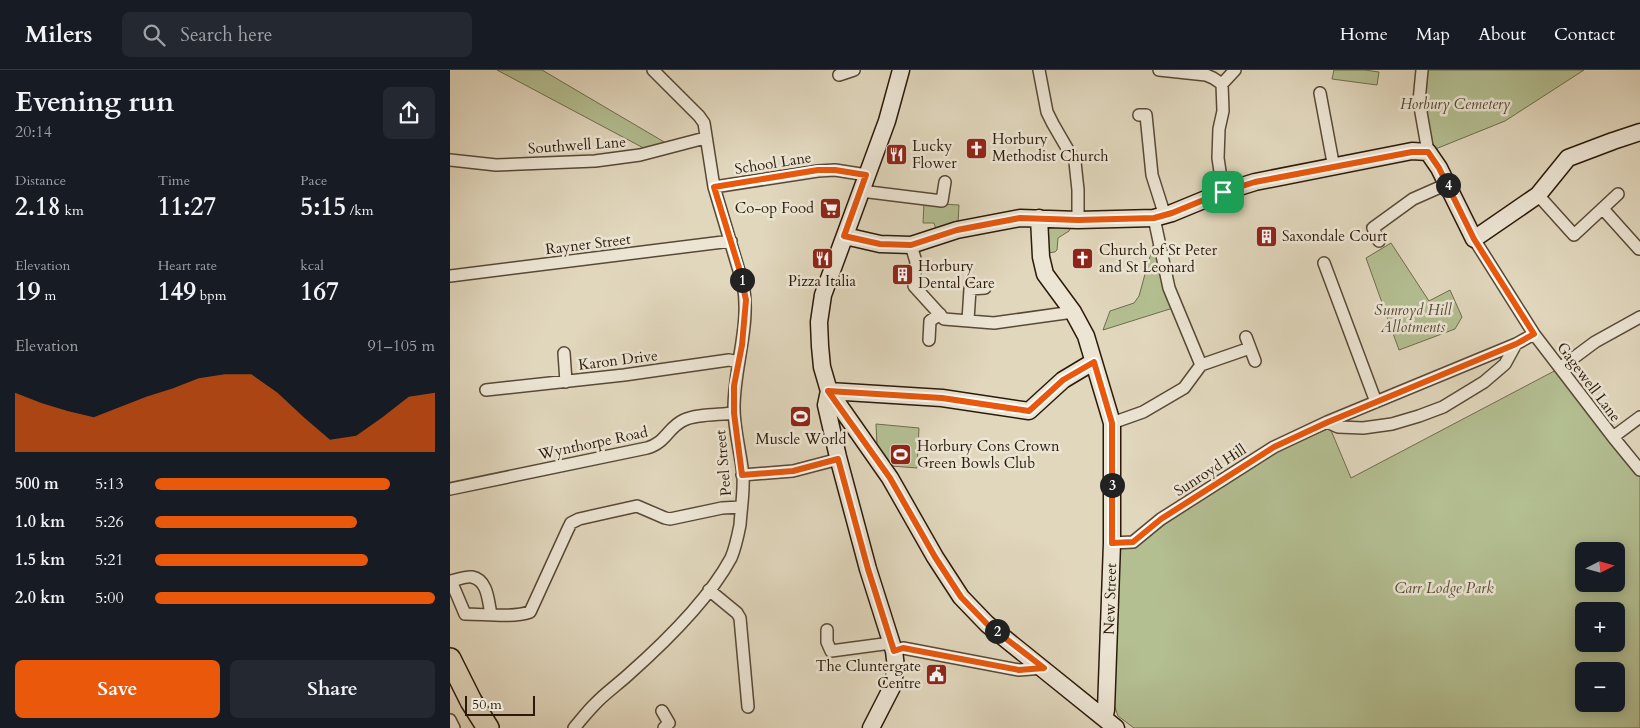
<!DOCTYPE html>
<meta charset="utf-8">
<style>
body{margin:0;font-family:Cardo,serif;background:#242831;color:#f1f3f6;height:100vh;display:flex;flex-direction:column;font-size:19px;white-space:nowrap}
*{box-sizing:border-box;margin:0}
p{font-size:16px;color:#9ea1a6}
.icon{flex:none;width:28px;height:28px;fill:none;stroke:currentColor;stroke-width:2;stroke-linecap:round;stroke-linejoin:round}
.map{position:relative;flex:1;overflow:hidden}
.details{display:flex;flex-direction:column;background:#171b24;width:450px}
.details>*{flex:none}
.needle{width:32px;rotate:84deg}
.tools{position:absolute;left:1125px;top:472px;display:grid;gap:10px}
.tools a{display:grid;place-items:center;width:50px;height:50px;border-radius:8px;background:#171b24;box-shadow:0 2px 12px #0003;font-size:25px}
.scale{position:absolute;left:15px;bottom:12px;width:70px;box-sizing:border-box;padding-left:5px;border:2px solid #2b1a09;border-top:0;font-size:14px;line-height:18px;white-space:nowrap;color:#2b1a09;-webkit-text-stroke:4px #ece5d4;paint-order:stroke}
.pin{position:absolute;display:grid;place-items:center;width:42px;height:42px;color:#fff;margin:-21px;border-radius:10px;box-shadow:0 2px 8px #0006}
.km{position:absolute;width:25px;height:25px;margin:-12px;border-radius:50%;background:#222;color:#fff;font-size:14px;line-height:25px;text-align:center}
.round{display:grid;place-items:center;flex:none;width:52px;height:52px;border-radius:8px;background:#242831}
.head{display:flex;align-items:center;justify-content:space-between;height:85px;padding:0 15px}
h1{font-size:28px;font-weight:700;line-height:38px}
.figures{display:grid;grid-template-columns:repeat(3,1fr);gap:8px;height:85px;padding:5px 15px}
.figures div{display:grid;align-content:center}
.figures b{font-size:25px;font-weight:700}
.figures small{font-size:14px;font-weight:400}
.figures p{font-size:14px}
.chart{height:140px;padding:10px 15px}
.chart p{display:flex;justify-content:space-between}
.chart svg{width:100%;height:90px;margin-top:5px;fill:#ea580c;opacity:.7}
.cta{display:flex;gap:10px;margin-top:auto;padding:10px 15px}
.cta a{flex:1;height:58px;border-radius:8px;background:#ea580c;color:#fff;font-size:20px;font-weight:700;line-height:58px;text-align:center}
.cta a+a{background:#242831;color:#f1f3f6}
ul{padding:0 15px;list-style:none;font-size:16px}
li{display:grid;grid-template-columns:80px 60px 1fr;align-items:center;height:38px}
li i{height:12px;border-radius:6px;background:#ea580c}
header{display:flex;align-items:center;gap:30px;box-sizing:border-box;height:70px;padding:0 25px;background:#171b24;border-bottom:1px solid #363941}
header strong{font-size:24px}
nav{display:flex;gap:28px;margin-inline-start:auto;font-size:18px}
.search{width:350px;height:45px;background:#242831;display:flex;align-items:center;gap:12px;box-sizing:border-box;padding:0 18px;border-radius:8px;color:#9ea1a6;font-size:19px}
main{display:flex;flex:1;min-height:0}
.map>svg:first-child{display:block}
.green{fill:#b3be91;stroke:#6f6c4d;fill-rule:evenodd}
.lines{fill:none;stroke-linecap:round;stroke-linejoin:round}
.street-casing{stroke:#584936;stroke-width:14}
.secondary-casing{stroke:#2b1a09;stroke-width:19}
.highway-casing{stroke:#2b1a09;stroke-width:24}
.street{stroke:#ece5d4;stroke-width:11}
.secondary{stroke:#ece5d4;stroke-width:16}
.highway{stroke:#e1d7bd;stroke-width:21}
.route-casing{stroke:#fff;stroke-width:10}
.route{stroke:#ea580c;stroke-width:6}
.labels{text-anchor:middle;stroke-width:5;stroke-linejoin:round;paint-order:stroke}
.park-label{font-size:15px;font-style:italic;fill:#544b32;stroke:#ece5d4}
.poi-label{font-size:15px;fill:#2b1a09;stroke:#ece5d4;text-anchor:start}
.street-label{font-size:15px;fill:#2b1a09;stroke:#ece5d4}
</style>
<header>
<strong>Milers</strong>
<div class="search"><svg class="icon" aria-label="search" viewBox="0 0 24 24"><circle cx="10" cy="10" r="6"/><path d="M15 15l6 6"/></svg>Search here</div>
<nav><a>Home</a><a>Map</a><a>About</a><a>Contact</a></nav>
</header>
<main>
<section class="details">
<div class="head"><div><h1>Evening run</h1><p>20:14</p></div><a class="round"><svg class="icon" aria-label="share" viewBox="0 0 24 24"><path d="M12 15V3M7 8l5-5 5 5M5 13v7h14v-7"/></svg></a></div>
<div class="figures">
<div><p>Distance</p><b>2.18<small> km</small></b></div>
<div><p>Time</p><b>11:27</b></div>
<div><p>Pace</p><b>5:15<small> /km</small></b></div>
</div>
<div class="figures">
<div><p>Elevation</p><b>19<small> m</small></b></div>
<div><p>Heart rate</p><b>149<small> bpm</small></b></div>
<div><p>kcal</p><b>167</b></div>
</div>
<div class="chart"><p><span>Elevation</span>91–105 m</p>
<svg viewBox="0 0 160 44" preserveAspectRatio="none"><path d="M0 44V15L10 20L20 24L30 27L40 22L50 17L60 13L70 8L80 6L90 6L100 15L110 27L120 38L130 36L140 27L150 17L160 15V44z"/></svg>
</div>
<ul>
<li><b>500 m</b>5:13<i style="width:84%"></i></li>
<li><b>1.0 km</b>5:26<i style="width:72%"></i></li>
<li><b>1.5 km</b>5:21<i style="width:76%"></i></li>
<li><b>2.0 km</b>5:00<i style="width:100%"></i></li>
</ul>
<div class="cta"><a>Save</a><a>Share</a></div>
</section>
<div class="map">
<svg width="1190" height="658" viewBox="0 0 1190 658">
<rect width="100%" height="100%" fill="#e1d7bd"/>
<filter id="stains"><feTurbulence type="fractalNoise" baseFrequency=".004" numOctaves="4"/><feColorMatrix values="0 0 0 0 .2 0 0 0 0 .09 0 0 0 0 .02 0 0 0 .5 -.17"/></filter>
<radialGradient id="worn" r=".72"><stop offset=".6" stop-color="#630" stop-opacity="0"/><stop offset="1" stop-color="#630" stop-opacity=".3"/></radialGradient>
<path class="green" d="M47 0H92L221 76 201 82Z
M884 0H915L929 2 927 15 882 9Z
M972 0H1134L1055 51 978 82Z
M474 133 509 135 508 153 487 162 484 153H473Z
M622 155 619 161 608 168 607 180 605 182 597 183V161L602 156Z
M941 173 979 231 1000 220 1012 247 1005 259 949 280 916 188Z
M703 175H705L723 238 653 260 660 241 684 233 689 226Z
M1110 298 1190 400V658H684L668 646 663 632 664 479 686 477 714 455 826 381 880 358 901 408ZM1134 481H1166V514H1134ZM1134 541H1166V574H1134ZM1134 601H1166V634H1134Z
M426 354 469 358 467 398 441 396 427 375Z"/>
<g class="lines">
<defs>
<path id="street" d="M589 0 597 42 603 54 625 92 628 120V150
M709 0 756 5 763 8 772 14
M972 0 969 31 978 82
M389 5 404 0
M772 14 773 41 769 59 768 88 773 122
M772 14 785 0
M870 23 884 98
M689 45H696L702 105 715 146
M0 90 46 95 145 91 190 85 255 68
M264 117 368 101 385 100 417 105
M411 121 492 131 495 112
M1088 125 1124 165 1168 124
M1153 139 1189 179
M1024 169 1084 264 1163 367 1190 400
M929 171 923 158 963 129 997 114
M461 175 466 192 464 216 494 249 544 253 623 242
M874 193 926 332
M0 206 281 171
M518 250 520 219 535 218
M796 267 805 291
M479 270 480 251 490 244
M114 283 116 312
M751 295 800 278
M1110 298 1145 272 1190 247
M36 320 174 305 279 290 289 292
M877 352 888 357 913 358 942 354 969 346 993 337 1034 312 1055 294 1066 274
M662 353 693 342 734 318 751 295 719 218 704 148
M1163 367 1190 347
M292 405 343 401 389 389
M0 419 197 378C216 373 218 357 234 350 246 344 269 345 284 343
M662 473 683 472 711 449 824 377 877 352 1066 274 1084 264
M259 520 287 543 290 548 298 637
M41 544C38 531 38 510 22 507 15 506 7 510 1 511L15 544C35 544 62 548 80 542L118 459 121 453 129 449 187 436 215 448 220 449 272 438 291 437
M377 560V572L381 581 441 573
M444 581 453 578 569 600 594 598
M212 641 219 653 214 658
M0 650 4 658
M124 658C131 650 137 642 144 635 154 624 167 615 178 605 213 574 259 529 281 488 285 479 288 465 290 455 291 439 294 422 293 406 291 383 284 361 284 338 284 296 301 255 293 214L264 117 254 53 249 46 203 0"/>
<path id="secondary" d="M451 0 437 51 373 225 369 252 370 276 372 297 379 321 440 408 485 487 511 527 537 554 666 658
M589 148 591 187 595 204 623 242 636 266 662 353V473L656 640 654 648
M395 166 430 174 461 175 507 160 570 148 628 150 704 148 722 143 773 122 805 112 962 81 978 82 989 98 1024 169 1088 125 1118 88 1163 71 1190 62
M379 321 376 335 388 387 418 499 444 581 446 597 442 617 421 658
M379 321 492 328 579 341 613 310 643 292"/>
<path id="highway" d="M0 589 21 631 38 658"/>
</defs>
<use href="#street" class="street-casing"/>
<use href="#secondary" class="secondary-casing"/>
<use href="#highway" class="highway-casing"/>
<use href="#street" class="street"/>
<use href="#secondary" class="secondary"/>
<use href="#highway" class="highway"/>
</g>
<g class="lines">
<defs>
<path id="route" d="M962 82H978L989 98 1024 169 1084 264 1066 274 878 352 824 377 711 449 683 472 662 473V353L644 292 613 310 579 341 492 328 378 321 440 408 485 487 511 527 537 554 594 598 569 600 453 578 444 581 418 499 388 389 343 401 292 405 284 343V316L292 275 296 230 289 198 264 117 368 100H385L416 105 394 166 430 174 461 175 507 160 570 148 628 150 704 148 722 143 773 122 805 112Z"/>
</defs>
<use href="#route" class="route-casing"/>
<use href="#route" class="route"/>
</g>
<defs>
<symbol id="church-square" viewBox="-11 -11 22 22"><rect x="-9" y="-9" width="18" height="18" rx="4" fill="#8f2418" stroke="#ece5d4"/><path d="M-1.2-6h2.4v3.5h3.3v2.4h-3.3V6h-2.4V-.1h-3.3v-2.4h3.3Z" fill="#fff"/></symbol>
<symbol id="restaurant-square" viewBox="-11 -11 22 22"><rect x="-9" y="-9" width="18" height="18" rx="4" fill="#8f2418" stroke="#ece5d4"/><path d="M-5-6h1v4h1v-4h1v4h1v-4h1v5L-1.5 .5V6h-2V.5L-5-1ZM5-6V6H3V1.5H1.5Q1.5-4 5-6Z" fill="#fff"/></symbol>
<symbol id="supermarket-square" viewBox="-11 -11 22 22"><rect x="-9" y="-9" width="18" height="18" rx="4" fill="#8f2418" stroke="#ece5d4"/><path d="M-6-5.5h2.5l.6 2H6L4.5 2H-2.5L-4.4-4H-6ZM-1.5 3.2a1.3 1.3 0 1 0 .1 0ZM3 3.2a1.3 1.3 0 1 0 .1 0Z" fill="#fff"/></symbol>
<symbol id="building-square" viewBox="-11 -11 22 22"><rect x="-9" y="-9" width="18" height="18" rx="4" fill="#8f2418" stroke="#ece5d4"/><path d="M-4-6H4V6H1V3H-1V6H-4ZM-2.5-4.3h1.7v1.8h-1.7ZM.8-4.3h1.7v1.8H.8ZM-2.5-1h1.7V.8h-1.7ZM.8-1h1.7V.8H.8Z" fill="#fff"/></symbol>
<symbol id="stadium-square" viewBox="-11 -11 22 22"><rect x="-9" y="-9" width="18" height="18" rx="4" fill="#8f2418" stroke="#ece5d4"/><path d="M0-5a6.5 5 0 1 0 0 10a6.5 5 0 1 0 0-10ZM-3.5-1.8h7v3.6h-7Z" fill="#fff"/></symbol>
<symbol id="civic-square" viewBox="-11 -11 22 22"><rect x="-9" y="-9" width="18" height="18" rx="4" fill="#8f2418" stroke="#ece5d4"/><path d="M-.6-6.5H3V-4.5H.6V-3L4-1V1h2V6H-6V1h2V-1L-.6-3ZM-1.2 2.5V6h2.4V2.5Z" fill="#fff"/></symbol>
</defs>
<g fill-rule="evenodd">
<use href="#church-square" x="514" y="66" width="25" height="25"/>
<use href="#restaurant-square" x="434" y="72" width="25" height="25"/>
<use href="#supermarket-square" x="368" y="126" width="25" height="25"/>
<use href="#building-square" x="804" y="154" width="25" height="25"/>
<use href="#restaurant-square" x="360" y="176" width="25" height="25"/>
<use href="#church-square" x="620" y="176" width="25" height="25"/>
<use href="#building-square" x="440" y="192" width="25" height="25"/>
<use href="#stadium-square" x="338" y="334" width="25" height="25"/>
<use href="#stadium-square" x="438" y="372" width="25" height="25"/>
<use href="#civic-square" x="474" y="592" width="25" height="25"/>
</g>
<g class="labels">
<g class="park-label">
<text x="1005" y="39">Horbury Cemetery</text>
<text x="963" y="245">Sunroyd Hill<tspan x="963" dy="17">Allotments</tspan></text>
<text x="994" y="523">Carr Lodge Park</text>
</g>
<g class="poi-label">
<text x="542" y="74">Horbury<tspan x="542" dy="17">Methodist Church</tspan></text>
<text x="462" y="81">Lucky<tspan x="462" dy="17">Flower</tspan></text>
<text x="364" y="143" text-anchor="end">Co-op Food</text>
<text x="832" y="171">Saxondale Court</text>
<text x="649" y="185">Church of St Peter<tspan x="649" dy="17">and St Leonard</tspan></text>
<text x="468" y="201">Horbury<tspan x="468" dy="17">Dental Care</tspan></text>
<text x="372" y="216" text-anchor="middle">Pizza Italia</text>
<text x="351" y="374" text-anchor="middle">Muscle World</text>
<text x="467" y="381">Horbury Cons Crown<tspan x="467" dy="17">Green Bowls Club</tspan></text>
<text x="471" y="601" text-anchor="end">The Cluntergate<tspan x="471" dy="17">Centre</tspan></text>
</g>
<g class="street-label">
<text transform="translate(127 75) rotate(-4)" y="5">Southwell Lane</text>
<text transform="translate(323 93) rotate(-9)" y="5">School Lane</text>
<text transform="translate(138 174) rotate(-7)" y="5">Rayner Street</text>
<text transform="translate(168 290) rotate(-7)" y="5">Karon Drive</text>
<text transform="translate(1139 312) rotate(53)" y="5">Gagewell Lane</text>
<text transform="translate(143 373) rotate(-12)" y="5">Wynthorpe Road</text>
<text transform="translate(273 393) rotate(-95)" y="5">Peel Street</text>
<text transform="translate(760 400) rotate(-33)" y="5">Sunroyd Hill</text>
<text transform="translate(660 529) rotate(-88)" y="5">New Street</text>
</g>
</g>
<rect width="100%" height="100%" filter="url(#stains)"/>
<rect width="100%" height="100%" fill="url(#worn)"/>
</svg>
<div class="tools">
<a><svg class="needle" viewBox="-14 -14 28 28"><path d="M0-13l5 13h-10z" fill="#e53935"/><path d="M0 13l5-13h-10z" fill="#9ea1a6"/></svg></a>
<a>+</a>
<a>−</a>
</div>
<div class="scale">50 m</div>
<div class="pin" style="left:773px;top:122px;background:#1e9e55"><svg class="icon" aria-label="arrive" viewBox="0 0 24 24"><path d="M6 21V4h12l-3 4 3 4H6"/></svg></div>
<b class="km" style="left:292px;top:210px">1</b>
<b class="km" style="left:547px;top:561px">2</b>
<b class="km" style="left:662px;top:415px">3</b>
<b class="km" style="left:998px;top:115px">4</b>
</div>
</main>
